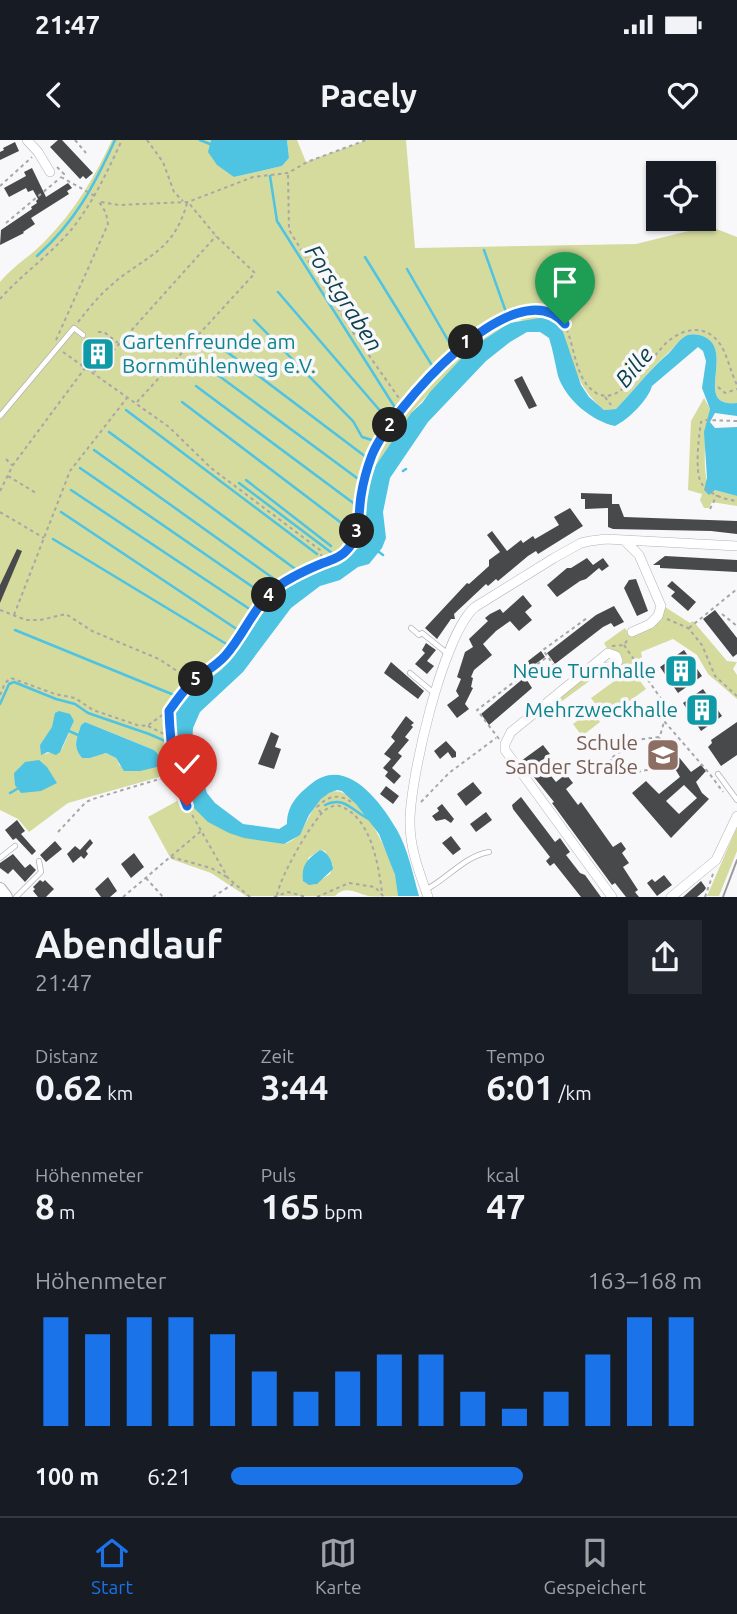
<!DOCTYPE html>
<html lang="de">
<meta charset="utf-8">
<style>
body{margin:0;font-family:Ubuntu,sans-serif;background:#242831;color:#f1f3f6;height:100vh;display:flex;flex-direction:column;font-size:26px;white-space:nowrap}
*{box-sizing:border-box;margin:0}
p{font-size:23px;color:#9ea1a6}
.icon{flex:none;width:38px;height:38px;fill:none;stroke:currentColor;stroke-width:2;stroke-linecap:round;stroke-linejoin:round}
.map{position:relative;height:757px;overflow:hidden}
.panel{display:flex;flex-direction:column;background:#171b24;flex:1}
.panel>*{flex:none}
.fabs{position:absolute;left:646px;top:21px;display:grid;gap:14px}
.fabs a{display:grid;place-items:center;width:70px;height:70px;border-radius:0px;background:#171b24;box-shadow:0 2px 5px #0004;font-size:35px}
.pin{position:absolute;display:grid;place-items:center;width:60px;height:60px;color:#fff;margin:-72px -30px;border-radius:50% 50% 50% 0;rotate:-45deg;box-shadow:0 0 7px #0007}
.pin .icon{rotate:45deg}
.km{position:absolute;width:35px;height:35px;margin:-18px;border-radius:50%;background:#222;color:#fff;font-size:19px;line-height:35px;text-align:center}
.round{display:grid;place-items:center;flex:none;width:74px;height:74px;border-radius:0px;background:#242831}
.headline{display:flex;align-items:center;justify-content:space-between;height:119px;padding:0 35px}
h1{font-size:38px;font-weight:600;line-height:52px}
.metrics{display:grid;grid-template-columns:repeat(3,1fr);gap:10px;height:119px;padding:7px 35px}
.metrics div{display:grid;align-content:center}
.metrics b{font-size:35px;font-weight:600}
.metrics small{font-size:19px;font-weight:400}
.metrics p{font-size:19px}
.chart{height:196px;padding:14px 35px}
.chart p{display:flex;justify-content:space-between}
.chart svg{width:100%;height:126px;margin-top:7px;stroke:#1a73e8;stroke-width:6}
ul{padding:0 35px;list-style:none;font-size:23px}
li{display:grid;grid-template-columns:112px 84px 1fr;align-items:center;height:52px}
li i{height:18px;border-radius:9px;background:#1a73e8}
.status{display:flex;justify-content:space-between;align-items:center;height:49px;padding:0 35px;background:#171b24;direction:ltr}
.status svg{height:19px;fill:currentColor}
header{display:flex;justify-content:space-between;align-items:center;height:91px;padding:0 35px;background:#171b24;font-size:32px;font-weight:600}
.tab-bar{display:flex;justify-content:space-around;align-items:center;height:98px;border-top:2px solid #363941;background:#171b24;font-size:19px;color:#9ea1a6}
.tab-bar a{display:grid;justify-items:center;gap:4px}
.tab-bar .on{color:#1a73e8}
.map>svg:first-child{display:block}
.green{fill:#d5da9d;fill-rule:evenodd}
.water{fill:#4ec3e2}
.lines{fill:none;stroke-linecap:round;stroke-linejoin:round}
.stream{stroke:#4ec3e2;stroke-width:2.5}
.building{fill:#48494b;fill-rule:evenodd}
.service-casing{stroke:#b3b3b6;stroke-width:6}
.minor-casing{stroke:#b3b3b6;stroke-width:10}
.secondary-casing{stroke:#b3b3b6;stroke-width:14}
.path{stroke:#a7a7aa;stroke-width:2;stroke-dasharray:3.5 3.5;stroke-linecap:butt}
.service{stroke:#fff;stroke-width:4.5}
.minor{stroke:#fff;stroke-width:9}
.secondary{stroke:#fff;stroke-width:12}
.tram{stroke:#9a9a9c;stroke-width:2}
.route-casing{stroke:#fff;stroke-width:14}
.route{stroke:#1a73e8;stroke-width:9}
.labels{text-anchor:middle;stroke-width:7;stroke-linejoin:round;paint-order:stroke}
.culture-label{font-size:21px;fill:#0d838f;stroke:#f8f8fb;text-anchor:end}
.education-label{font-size:21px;fill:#785e54;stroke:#f8f8fb;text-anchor:end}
.water-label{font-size:23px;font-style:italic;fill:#0c414e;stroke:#f8f8fb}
</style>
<div class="status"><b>21:47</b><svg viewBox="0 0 49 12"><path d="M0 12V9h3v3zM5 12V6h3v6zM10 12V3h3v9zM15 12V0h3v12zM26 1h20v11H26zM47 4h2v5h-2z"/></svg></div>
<header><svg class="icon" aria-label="back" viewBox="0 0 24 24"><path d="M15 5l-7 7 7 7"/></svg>Pacely<svg class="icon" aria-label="heart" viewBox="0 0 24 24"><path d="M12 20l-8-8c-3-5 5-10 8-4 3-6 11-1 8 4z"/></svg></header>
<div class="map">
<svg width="737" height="757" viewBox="0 0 737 757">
<rect width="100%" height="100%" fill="#f8f8fb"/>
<path class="green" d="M112 0H211L210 4 234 37 282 26 289 18 287 0H297L306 22 367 0H406L415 108 636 104 709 86 737 97V263C692 268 735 212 705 197 698 194 690 193 684 197 678 201 674 208 668 213 649 230 634 250 616 269L604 270C577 247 572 223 562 189L519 180 509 183 470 209 411 273 376 325 368 346 365 371 364 399 360 407 342 420 287 447 271 460 233 517 221 530 200 544 184 559 176 572 174 595 181 636 193 667 284 704C308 698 307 664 329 653 356 639 390 715 395 735 397 742 397 750 398 756 389 756 377 757 368 756 355 753 346 745 335 756H246L211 733 171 719 148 677 177 661 170 634 68 663 29 692 18 679 0 670V142C13 126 31 116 45 101 74 72 95 37 112 0ZM55 578 74 581 62 609 45 614 40 605 52 588ZM85 582 154 610 161 618V624L120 626 116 618 106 613 90 618H82C72 606 77 599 81 585ZM320 710 325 711 333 725 330 734 313 745 308 718Z
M704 258 710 269C706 290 700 333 711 352L715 350 737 356V366L712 362 709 368H704L700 360 702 354 688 350 691 281Z
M665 467 690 483 693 481 727 521 737 522 733 529 737 535V559L708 534 697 515 673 499 641 512 642 517 617 535 595 537 554 567 552 565 590 533 613 530 619 515 616 511 608 510 604 503 625 488 630 496C646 491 660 483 665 467Z
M631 529 646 549 606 578 591 558Z
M592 570 600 582 582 596 573 584Z
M737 687V711L719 756H707Z"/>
<path class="water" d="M211 0H287L289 18 282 26 234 37 217 25 208 12Z
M540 178 552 179 562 189 581 245 589 257 604 270 616 269C634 250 649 230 669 213 674 208 678 201 684 197 690 193 698 194 705 197 735 212 692 268 737 263V276L715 273 710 282 715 288 737 287V356L715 350 709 355 704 350 707 338 704 292 710 269 702 248 706 221 703 211 698 207 652 246C648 260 629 279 615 286 592 281 566 260 558 236 555 223 553 210 549 198L540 192H527L510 202 486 221 428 282 390 338 383 372 386 398 382 408 369 424 358 427 340 440 320 446 291 468 243 532 200 572 193 588 192 604 207 653 215 663 243 684 279 689 287 684C287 666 297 655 311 644 346 615 380 661 397 690 408 709 413 735 419 756H398L395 735 379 694 356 664 342 651 337 650 329 653 321 659 309 675 300 695 284 704 244 698 229 693 208 682 193 667 181 636 174 595 176 572 190 553 221 530 233 517 271 460 287 447 342 420 360 407 364 399 365 371 368 346 376 325 411 273 422 263 430 252 470 209 509 183Z
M59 571 70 574 74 581 60 612 56 615 48 612 41 615 40 605 52 587 55 573Z
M85 582 154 610 160 616 161 624 157 627 140 631H124L116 618 106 613 90 618H82C72 606 77 599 81 585Z
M39 620 47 627 57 643 41 651 21 653 15 645 14 633 25 622Z
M320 710C327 711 333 722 333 729L317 744 309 745 303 741C301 724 308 719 320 710Z"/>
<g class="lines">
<path class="stream" d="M200 0 210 4
M270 36 277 81 406 285
M484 110 506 172
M37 116C75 82 94 46 115 0
M365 117 433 227
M407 129 453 209
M278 152 388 280
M254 180 353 281 362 297 375 301
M227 212 366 317
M211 230 361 341
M196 246 356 365
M182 262 352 391
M126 270 317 414
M109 292 298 431
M94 310 277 441
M80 328 263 454
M403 331 406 329
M246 340 331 406
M239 343 332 413
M71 350 251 470
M61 372 238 490
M53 399 228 505
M379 412 383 415
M15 490 174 555
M0 564 9 544 14 542 56 559 75 564 88 573 149 594 179 607
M69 591 78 595 81 593
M159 619 180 616
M10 653 17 649
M325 665C344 655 353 672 369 679"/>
</g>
<path class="building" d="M58 0H62L93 33 86 39 83 36 80 39 50 7Z
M15 2 19 11 0 20V12L4 10 3 8Z
M32 28 46 57 68 43 72 48 67 51 69 54 31 78 35 84 23 92 24 93 0 105 1 90 32 69 31 67 37 63 36 61 38 59 33 50 28 52 26 48 9 57 4 48 26 36 24 32Z
M522 236 537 266 529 269 514 240Z
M581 353 612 354V364H619L624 377 737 381V394L711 391 613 389 608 387V368L585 369V359H581Z
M570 368 583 386 538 414 536 411 528 416 498 441 496 439 488 446 486 444 454 474 455 479H451L437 499 425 488 467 443 469 444 489 426V420L500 412 487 395 492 391 507 411 521 400 523 403 533 396 535 399 559 385 554 377Z
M17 409 22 411 0 463V445Z
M665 416 737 420V432L660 428V425H653Z
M587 418 593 425 603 418 609 426 602 431 599 428 586 439 580 441 557 457 547 445 567 428H571Z
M636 439 648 471 637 476 624 448 629 440Z
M672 441 696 462 688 471 671 456 675 452 667 446Z
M523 455 532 466 525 472 532 480 519 491 510 481 496 491 483 504 492 515 474 530 471 537 473 538 471 547 473 548 465 564 469 569 457 578 447 565 459 556 456 551 461 539 457 537 459 531 465 512 473 507 469 499 488 481 485 478 490 474 500 469 503 473Z
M614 466 624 482 614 487 611 483 603 487 555 524 547 513 596 475Z
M715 470 737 498V514L733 517 703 479Z
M426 503 436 510 427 521 434 526 427 534 415 524 425 513 422 510Z
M684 510 702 536 678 553 660 527Z
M541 511 545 517 523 533 519 528Z
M391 522 424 551 418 559 384 533Z
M525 537 532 548 489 585 481 574Z
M703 549 722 576 701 591 683 563Z
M406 576 414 583 411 585 413 587 405 597 409 600 398 613 402 616 392 628 401 636 394 644 385 636 388 632 383 628 391 619 384 614 395 601 391 597Z
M737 582V615L721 626 708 607 712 603 711 600Z
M271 592 279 596 275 607 281 609 274 629 258 624Z
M446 601 456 612V617L452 618 448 612 440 619 434 611Z
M543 605 550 614 540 622 556 642 566 634 573 643 566 649 578 665 581 662 613 707 621 702 626 709 622 713 629 723 623 727 638 750 635 752 639 757H626L615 743 612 745 552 663 554 662 521 621Z
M678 616 691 632 701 625 706 631 696 642 702 653 709 659 671 698 632 653 646 641 659 654 680 637 671 622ZM684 645 697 658 679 674 666 661Z
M473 642 482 653 466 666 457 654Z
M386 646 399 656 393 664 380 654Z
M521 657 555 702 560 698 570 712 566 715 580 733 585 735 601 757H581L554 723 550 726 546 721 550 717 513 669 512 665Z
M442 664 454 679 451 683 445 679 436 681 432 676 439 671 437 668Z
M486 672 492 680 476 692 470 684Z
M17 680 25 691 21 694 36 711 32 715 16 698 13 700 5 690Z
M451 696 461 709 453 715 442 703Z
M90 699 93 703 86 711 88 714 84 719 81 716 73 723 67 714 75 706 80 710Z
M55 701 62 709 46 722 40 715Z
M134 713 144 727 131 738 121 724Z
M13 714 25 728 30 724 36 730 25 742 13 729 8 734 0 728V723Z
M664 735 672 745 657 756 647 743 652 739 655 742Z
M108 737 117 751 110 757H101L95 749Z
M40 740 43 742 45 740 54 749 46 757H38L33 751 35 749 33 747Z
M701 741 706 748 704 751 697 757H683Z"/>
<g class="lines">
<defs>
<path id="service" d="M0 276 74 188 83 195
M411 488 419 495 422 493 448 514
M410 533 435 554
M718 634 737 660
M0 718 15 706
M427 749C448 738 465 716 489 712
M16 757 41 732 39 721"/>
<path id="minor" d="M27 0 38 12 50 32
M624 400 639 415 661 466 658 476 650 484 632 492
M588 529 615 526 618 521 616 516 608 513 511 592 505 604V610L612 757
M428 757C420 734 410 709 410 684 409 641 443 494 475 467L554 418 581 403 590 401 606 399 737 406
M671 757 716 720 737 676"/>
<path id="secondary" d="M0 749 6 757"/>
</defs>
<use href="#service" class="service-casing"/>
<use href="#minor" class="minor-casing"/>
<use href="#secondary" class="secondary-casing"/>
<path class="path" d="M75 0 86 13
M147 0 163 22 174 52 183 61
M57 27 64 34 61 37 95 56
M288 35 289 90 352 191 403 264
M0 46 32 17
M101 62 119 65 188 62 253 37 288 33 307 22 366 0
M6 83 60 38
M0 159C22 134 49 116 71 90 93 63 107 32 122 0
M78 182C87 171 96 159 107 149 142 116 173 115 187 63
M98 192H104L118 203
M56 200 108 84 106 73 98 60
M63 212 169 287 211 328 316 407 320 410 323 422
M94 232 216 96
M718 247 725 253 737 249
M605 257 611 265
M137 262 255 133 216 96 188 62
M737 281 705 280 701 282C699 295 694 334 702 344 708 354 726 360 737 361
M6 319 12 325
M8 336 36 353
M0 351 13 325 85 228
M710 369 717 355
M0 372 44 398
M0 470 26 480H40L66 474 92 491 159 519 192 541
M722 474 737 486
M14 475 70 331 127 258
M667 479 688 488 694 495 702 505 715 536 737 556
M689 488 737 449
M624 505 668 569 664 581 709 633 723 652
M612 506 624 505 628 499
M186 535 191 530
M563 538 543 510 587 478
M0 555 5 543 11 538 55 554 75 558 93 570 137 585 147 586 168 571
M148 586 168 596
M659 597 636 600 610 619 622 635 647 630 652 624 664 582
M499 599 477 570 547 517
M421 662 449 633 496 598
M321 673 317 667C329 655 340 653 354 664
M58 692 86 662 93 659 176 634
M171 717 211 728 227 737
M146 738 163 757
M277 755C281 735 308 689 321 674 325 669 330 667 336 665 370 673 378 722 382 752
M123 757 201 691
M213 757 233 744
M250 757 228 738 187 666 176 634 169 597V571C176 561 183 551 192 542 203 533 216 526 225 516 243 496 253 469 272 451 292 432 334 427 349 407 364 389 360 358 365 336 380 279 453 201 507 178 591 142 557 233 598 254 605 257 612 256 618 252 635 242 653 217 666 203 683 188 705 183 720 204 727 214 731 233 737 245
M274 757 288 752 306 757
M317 757 349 743 375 747 384 757
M705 757 714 731"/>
<use href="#service" class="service"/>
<use href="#minor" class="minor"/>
<use href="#secondary" class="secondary"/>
<path class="tram" d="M723 757 737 720"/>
</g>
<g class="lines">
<defs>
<path id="route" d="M187 666C174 636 170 603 169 571 176 561 183 551 192 542 203 533 216 526 225 516 243 496 253 469 272 451 286 439 306 430 323 423 331 420 340 418 346 411 361 396 358 375 361 356 363 343 367 328 372 315 390 271 516 125 565 184"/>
</defs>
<use href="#route" class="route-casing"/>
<use href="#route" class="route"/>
</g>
<defs>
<symbol id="building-square" viewBox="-11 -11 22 22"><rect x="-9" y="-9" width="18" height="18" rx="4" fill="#0f9aa8" stroke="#f8f8fb"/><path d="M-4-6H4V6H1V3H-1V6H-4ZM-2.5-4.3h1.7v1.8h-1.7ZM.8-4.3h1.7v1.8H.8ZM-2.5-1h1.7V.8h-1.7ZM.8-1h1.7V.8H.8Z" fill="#fff"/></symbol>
<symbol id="school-square" viewBox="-11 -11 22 22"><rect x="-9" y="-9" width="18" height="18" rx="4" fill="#8d6e63" stroke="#f8f8fb"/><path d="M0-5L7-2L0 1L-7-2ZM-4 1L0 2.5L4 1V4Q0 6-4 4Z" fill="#fff"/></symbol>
</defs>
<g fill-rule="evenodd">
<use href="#building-square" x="79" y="195" width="38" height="38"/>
<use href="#building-square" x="662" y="512" width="38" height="38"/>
<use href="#building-square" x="683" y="551" width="38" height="38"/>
<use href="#school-square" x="644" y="596" width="38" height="38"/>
</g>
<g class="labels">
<g class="culture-label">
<text x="122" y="209" text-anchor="start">Gartenfreunde am<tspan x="122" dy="24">Bornmühlenweg e.V.</tspan></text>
<text x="656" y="538">Neue Turnhalle</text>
<text x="678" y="577">Mehrzweckhalle</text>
</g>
<g class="education-label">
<text x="638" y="610">Schule<tspan x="638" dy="24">Sander Straße</tspan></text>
</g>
<g class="water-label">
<text transform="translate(344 158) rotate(57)" y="8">Forstgraben</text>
<text transform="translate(634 227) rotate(-50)" y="8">Bille</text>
</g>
</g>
</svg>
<div class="fabs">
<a><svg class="icon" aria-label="locate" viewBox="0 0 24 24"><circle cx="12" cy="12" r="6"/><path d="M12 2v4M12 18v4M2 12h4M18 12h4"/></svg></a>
</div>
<div class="pin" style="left:565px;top:184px;background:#1e9e55"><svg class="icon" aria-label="arrive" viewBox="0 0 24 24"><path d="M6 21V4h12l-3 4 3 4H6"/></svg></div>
<div class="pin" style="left:187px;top:666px;background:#d93025"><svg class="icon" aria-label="check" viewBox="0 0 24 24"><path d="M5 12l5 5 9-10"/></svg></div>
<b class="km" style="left:466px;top:202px">1</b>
<b class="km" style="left:390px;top:285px">2</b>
<b class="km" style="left:357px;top:391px">3</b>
<b class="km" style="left:269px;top:455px">4</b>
<b class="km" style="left:196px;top:539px">5</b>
</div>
<section class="panel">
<div class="headline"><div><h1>Abendlauf</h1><p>21:47</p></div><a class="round"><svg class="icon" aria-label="share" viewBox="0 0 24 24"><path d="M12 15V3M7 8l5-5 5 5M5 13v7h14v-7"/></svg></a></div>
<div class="metrics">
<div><p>Distanz</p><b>0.62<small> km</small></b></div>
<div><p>Zeit</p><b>3:44</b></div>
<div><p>Tempo</p><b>6:01<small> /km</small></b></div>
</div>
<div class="metrics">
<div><p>Höhenmeter</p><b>8<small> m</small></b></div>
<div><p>Puls</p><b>165<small> bpm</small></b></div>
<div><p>kcal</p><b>47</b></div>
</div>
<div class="chart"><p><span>Höhenmeter</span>163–168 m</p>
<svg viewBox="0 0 160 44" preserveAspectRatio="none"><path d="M5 44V6M15 44V12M25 44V6M35 44V6M45 44V12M55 44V25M65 44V32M75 44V25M85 44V19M95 44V19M105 44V32M115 44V38M125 44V32M135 44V19M145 44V6M155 44V6"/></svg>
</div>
<ul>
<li><b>100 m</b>6:21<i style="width:62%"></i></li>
</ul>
</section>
<nav class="tab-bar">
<a class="on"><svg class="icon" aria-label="home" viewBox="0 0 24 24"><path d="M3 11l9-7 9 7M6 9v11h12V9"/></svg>Start</a>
<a><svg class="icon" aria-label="map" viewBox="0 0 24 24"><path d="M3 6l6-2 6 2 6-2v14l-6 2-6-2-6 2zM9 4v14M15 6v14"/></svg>Karte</a>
<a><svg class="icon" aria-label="saved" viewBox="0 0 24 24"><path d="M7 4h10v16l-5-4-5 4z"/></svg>Gespeichert</a>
</nav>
